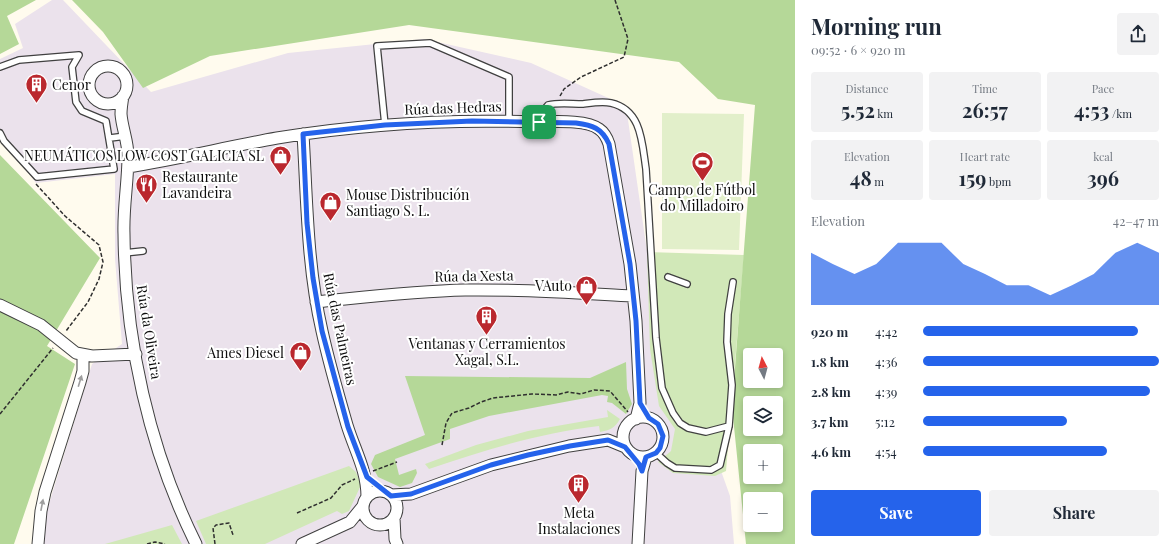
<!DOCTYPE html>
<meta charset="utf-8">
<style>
body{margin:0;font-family:"Playfair Display",serif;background:#f2f2f3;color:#1f2937;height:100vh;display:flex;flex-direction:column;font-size:15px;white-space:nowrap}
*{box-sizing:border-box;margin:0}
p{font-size:13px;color:#747a83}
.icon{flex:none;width:22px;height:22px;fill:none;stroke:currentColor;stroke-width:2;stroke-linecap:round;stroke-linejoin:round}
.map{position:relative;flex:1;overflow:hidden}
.drawer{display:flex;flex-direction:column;background:#fff;width:380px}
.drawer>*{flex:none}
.needle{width:26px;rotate:354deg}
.controls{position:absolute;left:743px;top:348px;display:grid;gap:8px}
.controls a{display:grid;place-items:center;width:40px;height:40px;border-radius:4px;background:#fff;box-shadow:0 2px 6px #0003;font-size:20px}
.pin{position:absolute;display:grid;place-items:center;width:34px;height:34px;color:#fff;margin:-17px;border-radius:8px;box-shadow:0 2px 6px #0006}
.round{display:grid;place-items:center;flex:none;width:42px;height:42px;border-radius:4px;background:#f2f2f3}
.overview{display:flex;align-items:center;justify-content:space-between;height:68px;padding:0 16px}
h1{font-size:22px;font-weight:700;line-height:30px}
.figures{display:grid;grid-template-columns:repeat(3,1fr);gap:6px;height:68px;padding:4px 16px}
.figures div{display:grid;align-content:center;border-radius:4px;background:#f2f2f3;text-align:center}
.figures b{font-size:20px;font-weight:700}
.figures small{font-size:11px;font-weight:400}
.figures p{font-size:11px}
.chart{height:112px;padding:8px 16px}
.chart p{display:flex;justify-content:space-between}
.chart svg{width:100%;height:72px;margin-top:4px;fill:#2563eb;opacity:.7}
.cta{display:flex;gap:8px;margin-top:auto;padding:8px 16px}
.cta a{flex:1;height:46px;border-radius:4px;background:#2563eb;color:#fff;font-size:16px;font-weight:700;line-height:46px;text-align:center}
.cta a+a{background:#f2f2f3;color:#1f2937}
ul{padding:0 16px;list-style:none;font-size:13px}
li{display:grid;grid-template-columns:64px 48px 1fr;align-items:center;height:30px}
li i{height:10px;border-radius:5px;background:#2563eb}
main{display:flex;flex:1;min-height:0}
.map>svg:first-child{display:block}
.industrial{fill:#ebe2ec}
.green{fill:#d1e8b8}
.forest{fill:#b5d898;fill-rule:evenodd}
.pitch{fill:#e2efca}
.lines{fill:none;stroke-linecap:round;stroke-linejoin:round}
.service-casing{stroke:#404040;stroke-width:8}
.minor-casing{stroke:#404040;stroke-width:13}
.path{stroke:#2f2f2f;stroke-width:1.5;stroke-dasharray:4 2;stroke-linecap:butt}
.service{stroke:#fff;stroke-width:5.5}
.minor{stroke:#fff;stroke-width:11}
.oneway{fill:#9e9e9e}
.route-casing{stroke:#fff;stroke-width:8}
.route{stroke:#2563eb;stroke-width:5}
.labels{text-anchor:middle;stroke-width:4;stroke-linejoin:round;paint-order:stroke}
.poi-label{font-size:14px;fill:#0d0d0d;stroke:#fff;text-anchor:start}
.street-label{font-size:14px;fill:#0d0d0d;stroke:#fff}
</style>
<main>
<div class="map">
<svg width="795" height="544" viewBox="0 0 795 544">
<rect width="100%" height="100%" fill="#fffbee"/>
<path class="industrial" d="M52 0H63L151 92 288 53 424 39 531 63 626 106 650 272 730 496 734 544H44V520L92 364 122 344 115 259V174L36 183 0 135V59L23 48 15 24Z"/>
<path class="green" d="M647 252 744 255 726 471 715 476 673 473 658 462 671 451 675 429 659 406 650 349Z
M607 410 620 419C615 428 610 430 600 432L599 426C540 433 485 450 429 469L425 464 476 445 528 431 608 417Z
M349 466 356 472 361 485 349 511 342 514 337 511 265 544H206L196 521Z
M172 525 182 544H105Z"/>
<path class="forest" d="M0 0H36L7 16 19 44 0 54Z
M72 0H795V544H746L732 407 755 105 718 99 679 62 409 25 210 56 143 88 103 32ZM750 355H776V381H750ZM750 403H776V429H750ZM750 451H776V477H750ZM750 499H776V525H750Z
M0 155 100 258 47 346 75 364 14 544H0Z
M626 362 627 389 632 404 626 414 612 403 607 402 608 396 602 395 489 416 450 429V439L395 459 399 475 416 469 417 473 412 483 400 487 378 477 371 464 375 455 425 435 405 376 590 378Z"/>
<path class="pitch" d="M662 113 744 114 739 250 662 249Z"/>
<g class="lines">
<defs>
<path id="service" d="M0 67 19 60 79 55 72 67 76 102 82 111 106 121 114 169 37 177 4 141 0 133
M539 122 542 112 548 105C559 102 571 104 583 104 591 103 602 101 611 103 642 110 642 143 646 169L656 338 662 388 673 413 680 423 688 428 706 432 729 426
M385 125 377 46 430 43 509 77V121
M110 138 126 136
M124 253 143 251
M668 277 687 284
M656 453 667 463 675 468 711 470 720 465 729 426 732 385 727 342 728 314 733 282"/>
<path id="minor" d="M89 85a19 19 0 1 1 38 0a19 19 0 1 1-38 0Z
M123 96C122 102 121 108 121 114 122 128 128 141 128 156 128 182 123 208 124 234 125 341 149 449 196 544
M303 134C307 200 307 266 322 331 329 363 338 394 347 425 355 451 367 470 367 497
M128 167C178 159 227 147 277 138 362 124 448 119 534 122 551 122 586 119 599 129 605 133 607 138 609 144L630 264 636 321 640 403 636 419
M316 302C366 297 415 291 465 290 521 289 577 293 633 296
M0 305 41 325 76 353 92 356 136 354
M623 437a20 20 0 1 1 40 0a20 20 0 1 1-40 0Z
M363 508a17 17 0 1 1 34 0a17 17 0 1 1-34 0Z
M391 495 411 494 491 465 569 446 608 440 625 447
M394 518 395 539 397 544
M38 544 41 511 45 492 80 382 83 371V355
M302 544 350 522 363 506
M638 544 642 471 646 457"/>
</defs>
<use href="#service" class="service-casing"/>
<use href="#minor" class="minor-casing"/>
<path class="path" d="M560 96 564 89 581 77 624 57 628 39 615 0
M36 184 65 216 99 245 103 262 99 279 88 302 66 331
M0 414 53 348
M442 445 446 423 452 413 469 408 481 402 493 398 532 394 556 395 568 392 581 394 594 390 610 391 628 412
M373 471 397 462
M297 513 331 498 342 485 355 479
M147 544 155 542 165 544
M215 544 213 528 216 525 229 523 233 535"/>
<use href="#service" class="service"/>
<use href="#minor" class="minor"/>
</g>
<defs><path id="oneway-solid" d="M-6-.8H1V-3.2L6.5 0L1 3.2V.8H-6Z"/></defs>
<g class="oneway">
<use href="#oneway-solid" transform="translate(80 381) rotate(-73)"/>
<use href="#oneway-solid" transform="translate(42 505) rotate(-79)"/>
</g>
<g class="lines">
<defs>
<path id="route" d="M472 121 576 123C592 125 602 128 609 144L630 264 636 321 640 403 649 418 658 424 663 436 660 448 656 453 646 457 642 471 639 464 625 447 608 440 570 446 528 455 491 465 411 494 391 496 367 477 348 427 322 331 313 278 307 223 303 134 385 125Z"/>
</defs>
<use href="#route" class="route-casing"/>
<use href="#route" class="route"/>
</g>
<defs>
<symbol id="building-pin" viewBox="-11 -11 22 30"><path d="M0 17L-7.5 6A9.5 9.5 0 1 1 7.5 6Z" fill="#ba282e" stroke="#fff"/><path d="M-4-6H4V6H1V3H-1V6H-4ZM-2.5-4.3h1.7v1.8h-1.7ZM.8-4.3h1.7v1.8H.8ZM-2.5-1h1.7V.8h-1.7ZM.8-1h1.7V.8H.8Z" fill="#fff"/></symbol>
<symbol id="shop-pin" viewBox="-11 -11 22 30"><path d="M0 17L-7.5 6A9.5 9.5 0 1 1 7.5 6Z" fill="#ba282e" stroke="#fff"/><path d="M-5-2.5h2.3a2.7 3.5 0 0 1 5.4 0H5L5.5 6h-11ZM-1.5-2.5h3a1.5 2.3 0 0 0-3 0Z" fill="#fff"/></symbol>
<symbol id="stadium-pin" viewBox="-11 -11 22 30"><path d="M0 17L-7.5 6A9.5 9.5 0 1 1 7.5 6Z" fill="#ba282e" stroke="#fff"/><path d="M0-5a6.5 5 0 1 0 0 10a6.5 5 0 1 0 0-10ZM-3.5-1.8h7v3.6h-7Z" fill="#fff"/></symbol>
<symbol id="restaurant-pin" viewBox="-11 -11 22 30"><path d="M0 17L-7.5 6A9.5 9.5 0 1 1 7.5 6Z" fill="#ba282e" stroke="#fff"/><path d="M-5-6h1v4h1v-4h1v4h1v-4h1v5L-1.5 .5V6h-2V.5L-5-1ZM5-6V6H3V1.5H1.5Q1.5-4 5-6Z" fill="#fff"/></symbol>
</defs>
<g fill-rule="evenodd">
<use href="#building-pin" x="24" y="72" width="25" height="34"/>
<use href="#shop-pin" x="268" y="144" width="25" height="34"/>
<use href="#stadium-pin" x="690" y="150" width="25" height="34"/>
<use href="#restaurant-pin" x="134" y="172" width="25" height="34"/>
<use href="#shop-pin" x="318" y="190" width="25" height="34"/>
<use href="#shop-pin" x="574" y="274" width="25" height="34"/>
<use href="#building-pin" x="474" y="304" width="25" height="34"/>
<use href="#shop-pin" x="288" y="340" width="25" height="34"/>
<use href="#building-pin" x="566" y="472" width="25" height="34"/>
</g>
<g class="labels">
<g class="poi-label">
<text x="52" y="90">Cenor</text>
<text x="264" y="161" text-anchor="end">NEUMÁTICOS LOW COST GALICIA SL</text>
<text x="162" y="182">Restaurante<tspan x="162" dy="16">Lavandeira</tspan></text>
<text x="702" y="195" text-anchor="middle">Campo de Fútbol<tspan x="702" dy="16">do Milladoiro</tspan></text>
<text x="346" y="200">Mouse Distribución<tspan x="346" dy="16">Santiago S. L.</tspan></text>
<text x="572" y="291" text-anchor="end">VAuto</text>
<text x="487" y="349" text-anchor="middle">Ventanas y Cerramientos<tspan x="487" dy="16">Xagal, S.L.</tspan></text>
<text x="284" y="358" text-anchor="end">Ames Diesel</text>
<text x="579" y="518" text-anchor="middle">Meta<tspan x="579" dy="16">Instalaciones</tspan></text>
</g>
<g class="street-label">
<text transform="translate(453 108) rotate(-2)" y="5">Rúa das Hedras</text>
<text transform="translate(474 276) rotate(-1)" y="5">Rúa da Xesta</text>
<text transform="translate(340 329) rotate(78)" y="5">Rúa das Palmeiras</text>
<text transform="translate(149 332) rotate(81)" y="5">Rúa da Oliveira</text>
</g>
</g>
</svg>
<div class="controls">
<a><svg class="needle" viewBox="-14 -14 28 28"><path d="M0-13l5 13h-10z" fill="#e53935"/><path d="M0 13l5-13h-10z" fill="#747a83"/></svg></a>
<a><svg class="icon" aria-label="layers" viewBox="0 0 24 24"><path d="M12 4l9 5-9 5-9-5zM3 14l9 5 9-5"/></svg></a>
<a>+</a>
<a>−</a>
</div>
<div class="pin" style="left:539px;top:122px;background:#1e9e55"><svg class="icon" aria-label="arrive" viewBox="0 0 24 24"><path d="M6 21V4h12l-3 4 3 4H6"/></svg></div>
</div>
<section class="drawer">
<div class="overview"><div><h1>Morning run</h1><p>09:52 · 6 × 920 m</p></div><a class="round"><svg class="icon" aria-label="share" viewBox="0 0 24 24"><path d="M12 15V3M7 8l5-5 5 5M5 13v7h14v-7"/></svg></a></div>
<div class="figures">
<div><p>Distance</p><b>5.52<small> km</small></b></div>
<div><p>Time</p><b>26:57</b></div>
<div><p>Pace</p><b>4:53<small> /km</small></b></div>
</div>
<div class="figures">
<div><p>Elevation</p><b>48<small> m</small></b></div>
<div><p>Heart rate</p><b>159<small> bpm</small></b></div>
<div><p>kcal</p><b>396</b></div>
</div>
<div class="chart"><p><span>Elevation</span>42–47 m</p>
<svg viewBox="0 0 160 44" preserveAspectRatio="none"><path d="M0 44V12L10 19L20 25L30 19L40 6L50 6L60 6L70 19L80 25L90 32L100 32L110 38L120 32L130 25L140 12L150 6L160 12V44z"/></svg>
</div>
<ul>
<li><b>920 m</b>4:42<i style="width:91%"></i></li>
<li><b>1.8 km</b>4:36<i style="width:100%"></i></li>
<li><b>2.8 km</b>4:39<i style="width:96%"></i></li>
<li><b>3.7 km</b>5:12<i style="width:61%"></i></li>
<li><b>4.6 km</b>4:54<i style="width:78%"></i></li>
</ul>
<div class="cta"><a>Save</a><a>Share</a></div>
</section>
</main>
